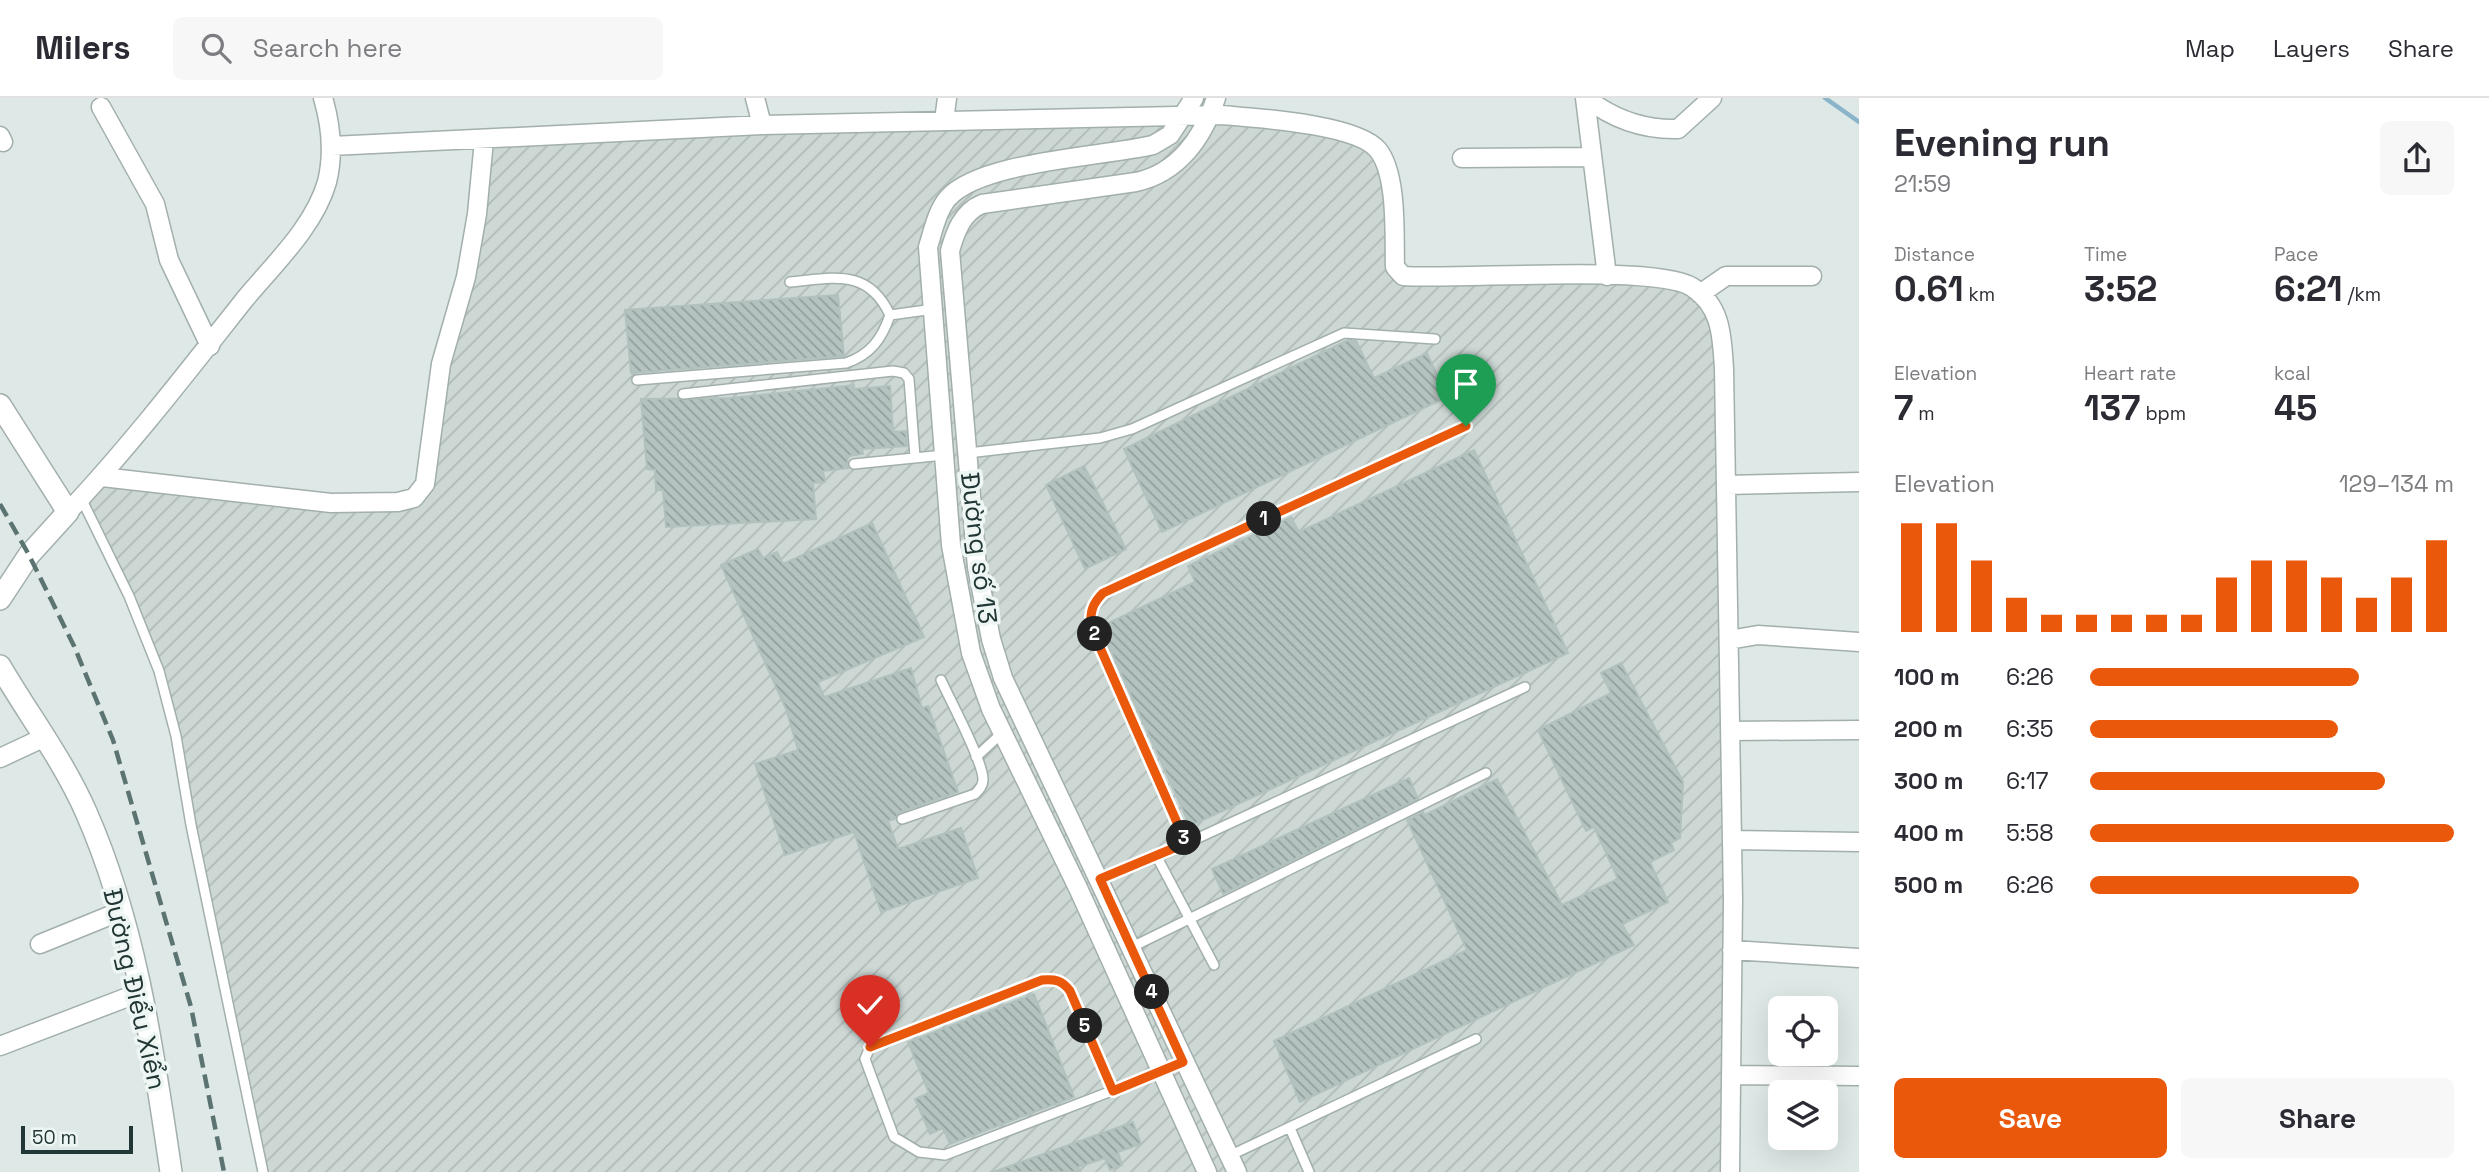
<!DOCTYPE html>
<meta charset="utf-8">
<style>
body{margin:0;font-family:"Space Grotesk",sans-serif;background:#f7f7f7;color:#2b2b33;height:100vh;display:flex;flex-direction:column;font-size:26px;white-space:nowrap}
*{box-sizing:border-box;margin:0}
p{font-size:23px;color:#7c7c81}
.icon{flex:none;width:38px;height:38px;fill:none;stroke:currentColor;stroke-width:2;stroke-linecap:round;stroke-linejoin:round}
.map{position:relative;flex:1;overflow:hidden}
.details{display:flex;flex-direction:column;background:#fff;width:630px}
.details>*{flex:none}
.fabs{position:absolute;left:1768px;top:898px;display:grid;gap:14px}
.fabs a{display:grid;place-items:center;width:70px;height:70px;border-radius:10px;background:#fff;box-shadow:0 7px 28px #0002;font-size:35px}
.scale{position:absolute;left:21px;bottom:18px;width:112px;box-sizing:border-box;padding-left:7px;border:4px solid #213735;border-top:0;font-size:19px;line-height:24px;white-space:nowrap;color:#213735;-webkit-text-stroke:5px #eef6f3;paint-order:stroke}
.pin{position:absolute;display:grid;place-items:center;width:60px;height:60px;color:#fff;margin:-72px -30px;border-radius:50% 50% 50% 0;rotate:-45deg;box-shadow:0 0 7px #0007}
.pin .icon{rotate:45deg}
.km{position:absolute;width:35px;height:35px;margin:-18px;border-radius:50%;background:#222;color:#fff;font-size:19px;line-height:35px;text-align:center}
.round{display:grid;place-items:center;flex:none;width:74px;height:74px;border-radius:10px;background:#f7f7f7}
.summary{display:flex;align-items:center;justify-content:space-between;height:119px;padding:0 35px}
h1{font-size:38px;font-weight:700;line-height:52px}
.figures{display:grid;grid-template-columns:repeat(3,1fr);gap:10px;height:119px;padding:7px 35px}
.figures div{display:grid;align-content:center}
.figures b{font-size:35px;font-weight:700}
.figures small{font-size:19px;font-weight:400}
.figures p{font-size:19px}
.chart{height:196px;padding:14px 35px}
.chart p{display:flex;justify-content:space-between}
.chart svg{width:100%;height:126px;margin-top:7px;stroke:#ea580c;stroke-width:6}
.primary-button{display:flex;gap:14px;margin-top:auto;padding:14px 35px}
.primary-button a{flex:1;height:80px;border-radius:10px;background:#ea580c;color:#fff;font-size:28px;font-weight:700;line-height:80px;text-align:center}
.primary-button a+a{background:#f7f7f7;color:#2b2b33}
ul{padding:0 35px;list-style:none;font-size:23px}
li{display:grid;grid-template-columns:112px 84px 1fr;align-items:center;height:52px}
li i{height:18px;border-radius:9px;background:#ea580c}
header{display:flex;align-items:center;gap:42px;box-sizing:border-box;height:98px;padding:0 35px;background:#fff;border-bottom:2px solid #e1e1e2}
header strong{font-size:33px}
nav{display:flex;gap:38px;margin-inline-start:auto;font-size:24px}
.search{width:490px;height:63px;background:#f7f7f7;display:flex;align-items:center;gap:18px;box-sizing:border-box;padding:0 24px;border-radius:10px;color:#7c7c81;font-size:26px}
main{display:flex;flex:1;min-height:0}
.map>svg:first-child{display:block}
.industrial{fill:url(#industrial-furrows)}
.lines{fill:none;stroke-linecap:round;stroke-linejoin:round}
.stream{stroke:#8ab4ca;stroke-width:4.5}
.building{fill:url(#building-back-hatch);stroke:#b1c1be;stroke-width:2}
.service-casing{stroke:#a2afad;stroke-width:12}
.minor-casing{stroke:#a2afad;stroke-width:21}
.tertiary-casing{stroke:#a2afad;stroke-width:24}
.service{stroke:#fff;stroke-width:9}
.minor{stroke:#fff;stroke-width:18}
.tertiary{stroke:#fff;stroke-width:21}
.rail{stroke:#5b7371;stroke-width:4.5;stroke-dasharray:14 7;stroke-linecap:butt}
.route-casing{stroke:#fff;stroke-width:14}
.route{stroke:#ea580c;stroke-width:9}
.labels{text-anchor:middle;stroke-width:7;stroke-linejoin:round;paint-order:stroke}
.street-label{font-size:26px;fill:#213735;stroke:#eef6f3}
</style>
<header>
<strong>Milers</strong>
<div class="search"><svg class="icon" aria-label="search" viewBox="0 0 24 24"><circle cx="10" cy="10" r="6"/><path d="M15 15l6 6"/></svg>Search here</div>
<nav><a>Map</a><a>Layers</a><a>Share</a></nav>
</header>
<main>
<div class="map">
<svg width="1859" height="1074" viewBox="0 0 1859 1074">
<defs>
<pattern id="industrial-furrows" width="10" height="10" patternUnits="userSpaceOnUse" patternTransform="scale(1.75)"><rect width="10" height="10" fill="#cdd8d5"/><path d="M-1 1l2-2M0 10L10 0M9 11l2-2" fill="none" stroke="#b0bab7"/></pattern>
<pattern id="building-back-hatch" width="6" height="6" patternUnits="userSpaceOnUse" patternTransform="scale(1.75)"><rect width="6" height="6" fill="#b4c3bf"/><path d="M-1 5l2 2M0 0l6 6M5-1l2 2" fill="none" stroke="#929f9c"/></pattern>
</defs>
<rect width="100%" height="100%" fill="#dee8e6"/>
<path class="industrial" d="M1223 23 1341 39 1375 56 1384 80 1390 169 1668 186 1689 193 1707 210 1716 230 1728 802 1725 1074H267L217 826 194 726 180 638 131 495 85 403 104 385 417 405 488 47 764 33Z"/>
<g class="lines">
<path class="stream" d="M1825 0 1859 24"/>
</g>
<path class="building" d="M838 197 844 258 631 275 625 212Z
M1348 242 1356 243 1374 280 1427 255 1447 299 1162 434 1124 351Z
M854 287V291L890 288 893 334 906 333 907 348 862 351 863 356 847 358 848 370 823 373 825 384 813 385 816 421 666 429 663 392H656L655 372 647 371 641 301 731 300Z
M1474 352 1568 555 1190 728 1100 529 1195 484 1188 468 1291 419 1299 434Z
M1084 368 1126 451 1085 471 1046 387Z
M872 425 924 539 818 584 824 599 911 570 922 610 928 608 958 694 900 714 895 721 888 723 898 751 961 730 978 780 881 814 854 734 785 757 755 666 798 652 786 611 721 467 758 451 763 460 777 454 783 466Z
M1621 565 1683 684 1680 740 1671 745 1674 752 1650 764 1668 804 1622 826 1634 847 1300 1004 1274 943 1467 852 1407 722 1423 714 1425 717 1497 681 1562 807 1618 781 1594 729 1586 733 1538 632 1611 595 1601 575Z
M1409 680 1418 701 1223 796 1212 771Z
M1034 896 1074 999 950 1046 943 1030 930 1036 915 1001 929 995 908 944Z
M1133 1024 1141 1046 1118 1054 1122 1067 1110 1072 1105 1060 1078 1069 1080 1074H993Z"/>
<g class="lines">
<defs>
<path id="service" d="M890 217 934 211
M637 282 846 265C870 257 882 241 890 217 868 170 834 180 790 184
M683 296 893 273 904 275 909 281 915 359
M968 355 1100 340 1132 331 1344 235 1435 241
M854 366 944 357
M81 400 129 498 159 573 176 638 191 727 263 1074
M976 659 1002 635
M902 721 975 696C979 692 983 688 983 682 984 665 950 602 941 582
M1186 745 1091 529C1090 513 1092 506 1103 495L1466 328
M1157 759 1214 867
M1100 781 1157 759 1525 589
M1132 849 1486 675
M1113 993 1070 893C1062 882 1055 881 1042 882L870 949 865 961 894 1039 919 1054 945 1057 1161 974
M1290 1030 1309 1074
M1229 1058 1476 941"/>
<path id="minor" d="M755 0 762 27
M1194 0 1170 37 1153 47C1102 59 981 63 948 100 937 113 933 133 928 149L951 447 971 555 991 611 1078 790 1207 1074
M1216 0C1203 40 1178 75 1136 84L982 106C962 114 955 135 950 153L977 469 991 541 1003 580 1237 1074
M1585 0 1607 178
M1586 0C1613 21 1644 32 1678 31L1712 0
M101 9 155 106 169 162 210 248
M944 23 947 0
M0 38 3 44
M332 48 762 27 1222 17C1256 20 1357 26 1378 52 1398 77 1394 139 1395 169L1403 178C1460 182 1655 166 1692 189 1722 208 1722 240 1724 271L1733 802 1730 1074
M1462 60 1592 59
M1700 196 1726 178H1812
M102 379 331 405 398 404 414 400 425 386 441 266 466 179 477 116 484 42
M1726 387 1859 384
M68 414C131 347 188 273 245 201 274 166 314 129 327 84 334 55 331 27 323 0
M1729 542 1758 537 1859 544
M1730 633 1859 632
M0 660 45 639
M1732 742 1859 744
M40 846 121 813
M1732 852 1859 860
M0 948 141 894
M1731 977 1859 978"/>
<path id="tertiary" d="M0 307 68 414 29 457 0 501
M0 568C28 616 63 662 86 714 136 827 153 953 171 1074"/>
</defs>
<use href="#service" class="service-casing"/>
<use href="#minor" class="minor-casing"/>
<use href="#tertiary" class="tertiary-casing"/>
<use href="#service" class="service"/>
<use href="#minor" class="minor"/>
<use href="#tertiary" class="tertiary"/>
<path class="rail" d="M0 406 29 457 74 548 113 642 191 909 224 1074"/>
</g>
<g class="lines">
<defs>
<path id="route" d="M870 949 1042 882C1055 881 1062 882 1070 893L1113 993 1183 964 1100 781 1186 745 1091 529C1090 514 1092 506 1103 495L1466 328"/>
</defs>
<use href="#route" class="route-casing"/>
<use href="#route" class="route"/>
</g>
<g class="labels">
<g class="street-label">
<text transform="translate(979 450) rotate(83)" y="9">Đường số 13</text>
<text transform="translate(135 891) rotate(77)" y="9">Đường Điểu Xiển</text>
</g>
</g>
</svg>
<div class="fabs">
<a><svg class="icon" aria-label="locate" viewBox="0 0 24 24"><circle cx="12" cy="12" r="6"/><path d="M12 2v4M12 18v4M2 12h4M18 12h4"/></svg></a>
<a><svg class="icon" aria-label="layers" viewBox="0 0 24 24"><path d="M12 4l9 5-9 5-9-5zM3 14l9 5 9-5"/></svg></a>
</div>
<div class="scale">50 m</div>
<div class="pin" style="left:1466px;top:328px;background:#1e9e55"><svg class="icon" aria-label="arrive" viewBox="0 0 24 24"><path d="M6 21V4h12l-3 4 3 4H6"/></svg></div>
<div class="pin" style="left:870px;top:949px;background:#d93025"><svg class="icon" aria-label="check" viewBox="0 0 24 24"><path d="M5 12l5 5 9-10"/></svg></div>
<b class="km" style="left:1264px;top:421px">1</b>
<b class="km" style="left:1095px;top:536px">2</b>
<b class="km" style="left:1184px;top:740px">3</b>
<b class="km" style="left:1152px;top:894px">4</b>
<b class="km" style="left:1085px;top:928px">5</b>
</div>
<section class="details">
<div class="summary"><div><h1>Evening run</h1><p>21:59</p></div><a class="round"><svg class="icon" aria-label="share" viewBox="0 0 24 24"><path d="M12 15V3M7 8l5-5 5 5M5 13v7h14v-7"/></svg></a></div>
<div class="figures">
<div><p>Distance</p><b>0.61<small> km</small></b></div>
<div><p>Time</p><b>3:52</b></div>
<div><p>Pace</p><b>6:21<small> /km</small></b></div>
</div>
<div class="figures">
<div><p>Elevation</p><b>7<small> m</small></b></div>
<div><p>Heart rate</p><b>137<small> bpm</small></b></div>
<div><p>kcal</p><b>45</b></div>
</div>
<div class="chart"><p><span>Elevation</span>129–134 m</p>
<svg viewBox="0 0 160 44" preserveAspectRatio="none"><path d="M5 44V6M15 44V6M25 44V19M35 44V32M45 44V38M55 44V38M65 44V38M75 44V38M85 44V38M95 44V25M105 44V19M115 44V19M125 44V25M135 44V32M145 44V25M155 44V12"/></svg>
</div>
<ul>
<li><b>100 m</b>6:26<i style="width:74%"></i></li>
<li><b>200 m</b>6:35<i style="width:68%"></i></li>
<li><b>300 m</b>6:17<i style="width:81%"></i></li>
<li><b>400 m</b>5:58<i style="width:100%"></i></li>
<li><b>500 m</b>6:26<i style="width:74%"></i></li>
</ul>
<div class="primary-button"><a>Save</a><a>Share</a></div>
</section>
</main>
